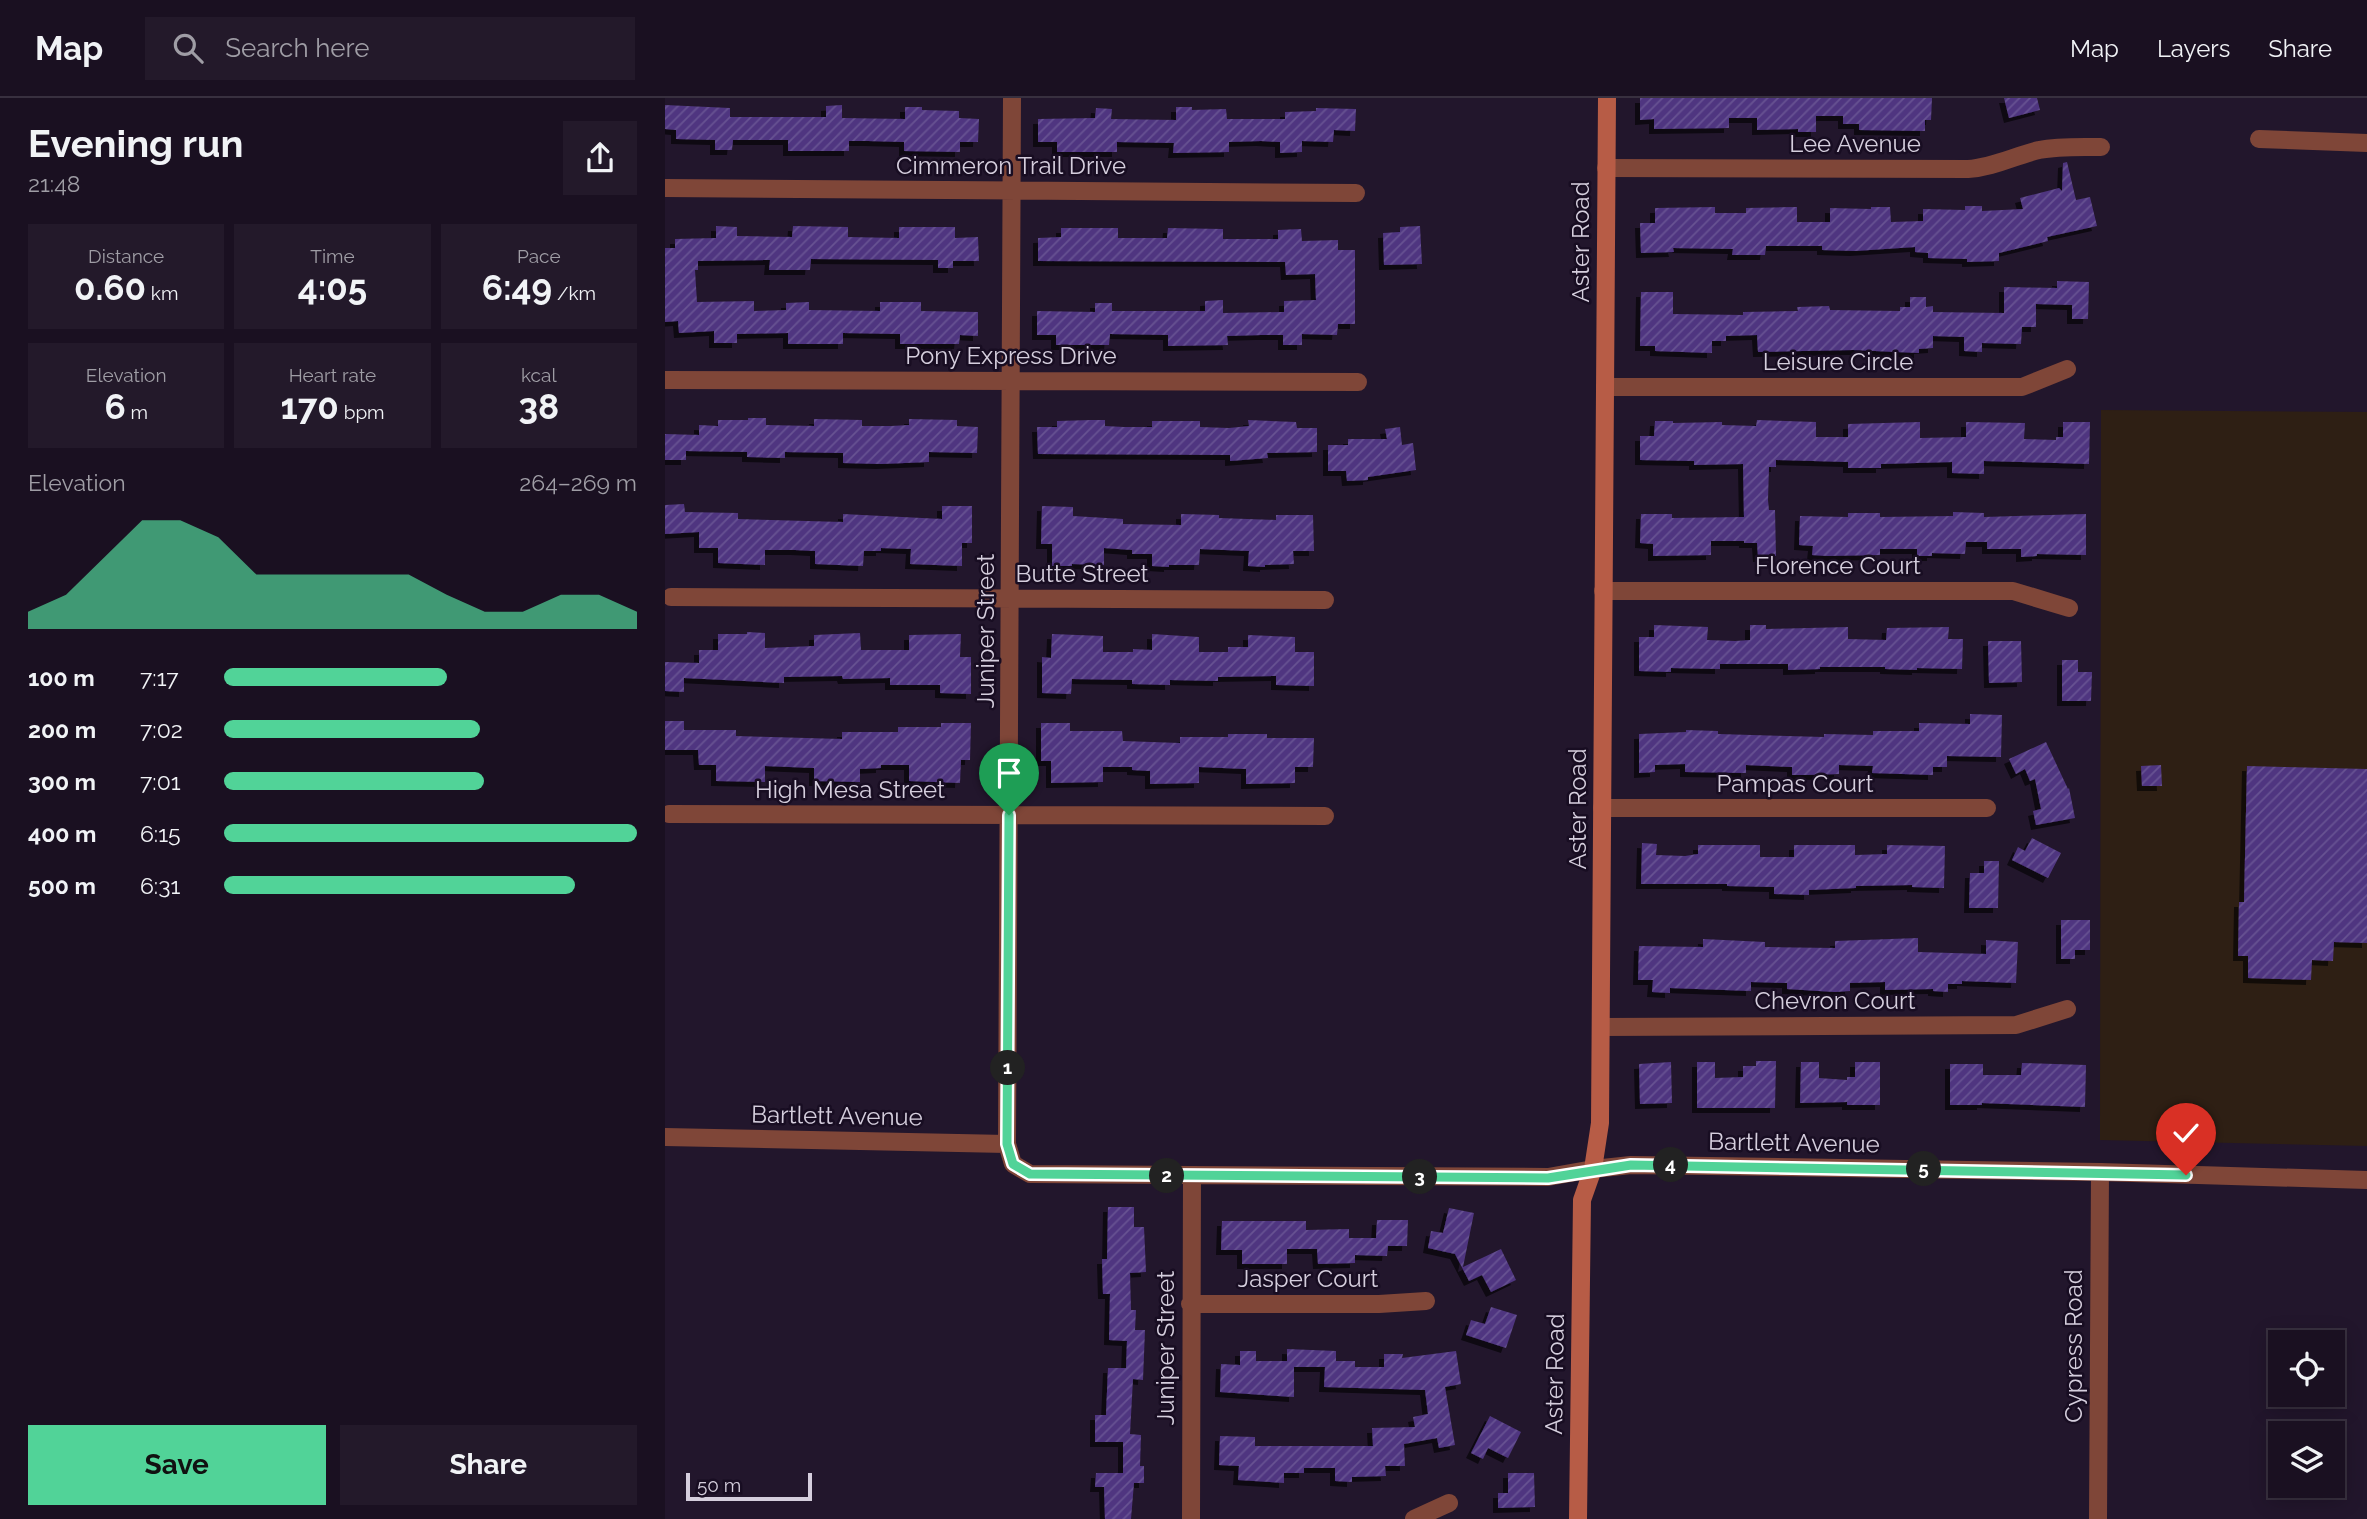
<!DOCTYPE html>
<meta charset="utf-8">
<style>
body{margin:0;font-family:Raleway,sans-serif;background:#23192a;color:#f1f3f6;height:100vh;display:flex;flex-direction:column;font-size:26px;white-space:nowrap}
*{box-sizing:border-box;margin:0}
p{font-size:23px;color:#9f9da5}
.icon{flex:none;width:38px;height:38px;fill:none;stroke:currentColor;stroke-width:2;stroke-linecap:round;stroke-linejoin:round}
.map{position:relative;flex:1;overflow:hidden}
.panel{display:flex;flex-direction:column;background:#1a1021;width:665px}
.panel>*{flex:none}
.tools{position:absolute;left:1603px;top:1232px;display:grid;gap:14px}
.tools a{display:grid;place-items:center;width:77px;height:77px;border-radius:0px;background:#1a1021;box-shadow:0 4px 18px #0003,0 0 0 2px #38303f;font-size:35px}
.scale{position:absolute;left:21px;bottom:18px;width:126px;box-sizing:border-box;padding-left:7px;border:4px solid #d5cedd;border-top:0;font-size:19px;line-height:24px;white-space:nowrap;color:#d5cedd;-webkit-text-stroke:5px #180d22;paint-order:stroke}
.pin{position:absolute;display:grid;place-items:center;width:60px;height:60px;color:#fff;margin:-72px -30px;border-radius:50% 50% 50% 0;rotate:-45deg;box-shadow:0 0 7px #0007}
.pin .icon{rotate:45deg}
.km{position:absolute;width:35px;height:35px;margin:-18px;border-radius:50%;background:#222;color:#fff;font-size:19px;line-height:35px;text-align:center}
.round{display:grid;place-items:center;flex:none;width:74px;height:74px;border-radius:0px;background:#23192a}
.head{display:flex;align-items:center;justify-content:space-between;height:119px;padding:0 28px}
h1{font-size:38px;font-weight:700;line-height:52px}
.metrics{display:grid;grid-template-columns:repeat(3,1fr);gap:10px;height:119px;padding:7px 28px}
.metrics div{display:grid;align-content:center;border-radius:0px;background:#23192a;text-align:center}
.metrics b{font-size:35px;font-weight:700}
.metrics small{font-size:19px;font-weight:400}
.metrics p{font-size:19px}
.chart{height:196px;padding:14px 28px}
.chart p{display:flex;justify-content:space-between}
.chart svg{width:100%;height:126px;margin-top:7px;fill:#51d398;opacity:.7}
.cta{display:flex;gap:14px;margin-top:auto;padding:14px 28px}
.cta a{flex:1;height:80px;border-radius:0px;background:#51d398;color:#111;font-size:28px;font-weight:700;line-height:80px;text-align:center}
.cta a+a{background:#23192a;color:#f1f3f6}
ul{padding:0 28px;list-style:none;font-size:23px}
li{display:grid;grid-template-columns:112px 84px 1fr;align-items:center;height:52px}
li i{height:18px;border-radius:9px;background:#51d398}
header{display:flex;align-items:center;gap:42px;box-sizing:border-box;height:98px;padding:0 35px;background:#1a1021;border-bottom:2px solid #38303f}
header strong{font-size:33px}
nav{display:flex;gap:38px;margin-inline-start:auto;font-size:24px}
.search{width:490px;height:63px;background:#23192a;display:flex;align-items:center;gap:18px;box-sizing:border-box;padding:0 24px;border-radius:0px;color:#9f9da5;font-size:26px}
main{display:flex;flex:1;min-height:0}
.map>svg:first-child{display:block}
.education{fill:#2e1f14}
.building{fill:url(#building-hatch);filter:url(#shadow)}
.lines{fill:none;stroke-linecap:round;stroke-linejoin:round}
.minor{stroke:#7f4638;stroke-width:18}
.tertiary{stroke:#7f4638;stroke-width:18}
.secondary{stroke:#b75c46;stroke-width:18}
.route-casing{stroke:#fff;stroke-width:14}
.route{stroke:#51d398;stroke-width:9}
.labels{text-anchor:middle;stroke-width:5;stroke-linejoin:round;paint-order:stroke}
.street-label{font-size:24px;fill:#d5cedd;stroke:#180d22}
</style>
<header>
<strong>Map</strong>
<div class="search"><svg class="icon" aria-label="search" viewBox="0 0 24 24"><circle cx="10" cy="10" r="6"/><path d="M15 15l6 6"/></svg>Search here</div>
<nav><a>Map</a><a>Layers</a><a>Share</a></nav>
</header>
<main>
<section class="panel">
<div class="head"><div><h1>Evening run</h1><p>21:48</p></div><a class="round"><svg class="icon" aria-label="share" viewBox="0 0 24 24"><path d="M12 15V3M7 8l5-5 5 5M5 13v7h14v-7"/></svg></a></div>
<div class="metrics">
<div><p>Distance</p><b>0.60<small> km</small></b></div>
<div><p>Time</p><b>4:05</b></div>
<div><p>Pace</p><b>6:49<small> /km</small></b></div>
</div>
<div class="metrics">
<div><p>Elevation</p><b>6<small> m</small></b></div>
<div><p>Heart rate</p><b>170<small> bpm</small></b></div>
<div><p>kcal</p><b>38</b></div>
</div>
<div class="chart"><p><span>Elevation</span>264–269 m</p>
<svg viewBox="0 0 160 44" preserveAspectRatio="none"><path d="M0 44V38L10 32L20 19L30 6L40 6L50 12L60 25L70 25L80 25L90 25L100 25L110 32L120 38L130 38L140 32L150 32L160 38V44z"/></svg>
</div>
<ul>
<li><b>100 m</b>7:17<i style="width:54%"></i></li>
<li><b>200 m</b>7:02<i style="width:62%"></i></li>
<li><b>300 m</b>7:01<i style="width:63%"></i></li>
<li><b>400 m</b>6:15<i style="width:100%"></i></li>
<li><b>500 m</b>6:31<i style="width:85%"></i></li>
</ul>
<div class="cta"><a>Save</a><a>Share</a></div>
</section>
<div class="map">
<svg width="1702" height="1421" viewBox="0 0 1702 1421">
<defs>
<pattern id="building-hatch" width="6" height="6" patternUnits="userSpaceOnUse" patternTransform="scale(1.75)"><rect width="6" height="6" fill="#4f3680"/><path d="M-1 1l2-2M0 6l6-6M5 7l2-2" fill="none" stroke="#675292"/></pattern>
<filter id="shadow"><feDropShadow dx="-5" dy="5" stdDeviation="0" flood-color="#0009"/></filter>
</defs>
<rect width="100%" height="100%" fill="#22162c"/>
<path class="education" d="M1436 312 1702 314V1048L1435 1042Z"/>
<path class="building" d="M975 0H1267L1266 22H1260V33L1194 32V26H1178V18H1151V34H1133V31L1092 32V20H1064V30L989 31V21L975 22Z
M1339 0H1372L1375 12 1344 20Z
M0 7 65 10V19H161V8L177 7V20L240 21V9H257V12L294 13V20L314 21 313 44H295V54L239 53V44L203 43H184V53H123V42H68L67 52H50V42L11 41V32L0 31Z
M511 9H527V12L561 11 562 21H620V14L651 13V10L691 11 690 33 669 32 668 44 637 43V54L615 55V44L596 43 564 44V54L508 55 509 45 452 44V54H392V44H373V21L430 20 431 10 447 11 446 21 511 22Z
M1402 64 1411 102 1425 99 1432 128 1382 139 1383 143 1334 155V163L1302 164V161L1263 160V155L1250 154V149L1190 153 1157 152V148H1101L1100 157H1067L1068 151 1008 150 1009 154 976 155 975 125H990V110L1050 109V115H1081V110L1132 109V124H1165V110L1206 111V109H1225L1226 124 1258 123V111L1300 112V108H1317V113L1358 111 1355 100 1394 90 1397 93 1398 65Z
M51 128 72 129V138L127 139 128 128 183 129V139L234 140V129H290V140L313 139 314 163H288V170H273V162L146 161 145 172H104L105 162 33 163V172H30L32 204 89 203V213L121 212V205L144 204V212L215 213V204H256V213L313 214V238L295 237 294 246H235V236L178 235V246H123V235L72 236V245H49V233L14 235 13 223 0 224V150H10V141L51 140Z
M755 128 757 166 719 167 718 135 735 134V129Z
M396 130H453V140H502L503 130 558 131V141H613V132L636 131 637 143 673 142V152H690V226H673L672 237 637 236V247H618V237H596L562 238 563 247 503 248V237L445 236 444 247H391V237H372V213L430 214V205H447V213H540V203L558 202V215L619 214V203L651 202 650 176 621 177 620 164 373 163V140L396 139Z
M1392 183 1424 184 1423 221H1407V207L1371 206V229H1357L1356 246 1317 245V254L1299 253V239L1268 238V250L1254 251V255L1188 252 1093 254 1092 237 1061 238V243H1047V255L990 253V248H975L976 194H1008V216L1078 217V214L1133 213 1132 209 1164 208 1165 212 1235 213V209H1245V199H1261V209L1268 208V214L1339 215V189L1392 190Z
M83 320H101V327L149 328V321L197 322V328H226L244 327V321L292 322V328L313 329 312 355 264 354V364L216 366 178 365V355L120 354V360L82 359V354L21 353V362H0V336L34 337V327L53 328V322H83Z
M426 322H440V328L459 329H487V323H535V329L564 330 584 328 583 322 631 324 632 330H652V354L602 355 603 360 565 363V357L373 356 372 329H392V323Z
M1092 322 1151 324V339H1183V326L1255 324V340L1301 339V324L1360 325 1359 341 1391 342V339H1398V324H1425L1424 366 1319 363V376L1287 375V364L1216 366V370H1183V364L1111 362V369H1104L1103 402 1104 412H1110L1111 458 1093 459 1092 445H1079V443H1046V457L988 458V446L975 445 976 416H1007V420L1079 419 1078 366 1029 367V363L975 362V338H989L990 323H1008V325L1057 324V327L1091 328Z
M735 329 737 347 748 345 751 372 703 379V382L682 383 681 373H663V347H683V341H722L720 331Z
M19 406 20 414 73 415V421L178 424V416L277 421V408H307V445H297V468L245 466 246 451 216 450V453H199L198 468 150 466V453L130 452H100V467L53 465V450H34V434L0 436V407Z
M377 408 408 409V418L458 421V426L516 427V416L554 417V420L611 422V417H648L649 453H628L629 466 600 467V469L583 468 584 453 535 451 534 467H504V469L487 468V456H467V452L439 450V467L407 466V468H387V446H376Z
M1288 414 1319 415V419L1421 416V457L1372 456V458L1356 459V451H1322V444H1301L1300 456 1267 455V458H1252V451H1215V457L1162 458 1147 457 1148 448 1134 447 1135 418 1183 419V415H1215V419L1288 418Z
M989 527 1043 529 1042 542 1070 543 1085 542V527H1101V531L1183 529V541L1221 542 1222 530 1284 529 1283 541H1298L1297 571 1252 570V572L1220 571V569H1155V571L1123 572V566H1055V571L1006 570V574L974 573V539H989Z
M82 534 100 535V550L149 548V537L195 535 196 552H244V537L296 536 295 559H306V596L275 595V587H225V580L178 581 177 578 119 579V585L19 580V594L0 593V564L34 565V552H53V536H82Z
M387 536 438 538V554H468V551L487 552V536L534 539V554H563V549H583V537L630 539V554H649V588L611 587V578L553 579V583L505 582V587L467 586V582L407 581 406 596 377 595V559L386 560Z
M1323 543H1356L1357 584 1324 585Z
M1397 562H1413V574H1427L1426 603H1397Z
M1305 616 1337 617 1336 659 1282 658V669H1268V677L1207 675 1208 668 1174 667V676L1141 677H1127V669L1081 667V675L1020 674V666L990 667V674L974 675V636L1021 634V632L1053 633V636L1159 639V636L1208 637V633H1254V625L1305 626Z
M0 623H19V632H71V638L177 641V634H233V629H276V625H306L305 662H296L295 685 244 683V667H216V670L195 671V684L149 683V670L100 668V684L51 683V667H34L33 652H0Z
M376 625H405V633H457L458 643 515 645V639H563V636H602V640H649L648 669H630V685L581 686V671L534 669V685L485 686V673L467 672V669H438V684L386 685V663H376Z
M1381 644 1403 691 1404 690 1410 720 1371 727 1368 713 1376 711 1370 681 1365 683 1360 671 1351 676 1344 661Z
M1496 667 1497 688H1477L1476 668Z
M1582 668 1702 671V845L1669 844 1668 863 1647 862 1646 882 1583 880V858H1573L1574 804H1579Z
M1367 740 1396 755 1383 780 1347 762 1353 749 1360 753Z
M977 745 992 746 991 757 1020 758 1033 756V747H1095V759H1129V747H1190V757L1222 756V747L1280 748 1279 790 1247 789V787L1191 788V790L1144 792V797L1109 796V789L1062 788V786H976Z
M1319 763H1334L1333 810H1304L1305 775H1319Z
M1396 822H1425V852H1410V861H1396Z
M1253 840V854L1321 856V842L1353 844 1351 885 1297 883V886H1283V894L1268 893V891L1220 892V884L1185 885V893L1170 894 1122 891V885L1086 884V893L1005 890V895L987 894 988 882H973L974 848 1038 849V841L1100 844V849L1170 850V843Z
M1091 963H1111L1110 1010H1032V964H1050V980L1078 979V968H1091Z
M1006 964 1007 1005 975 1006 974 966Z
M1136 964H1154V980L1182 982V979H1190V964H1215V1007H1182V1004L1135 1005Z
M1357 965 1421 967 1420 1009 1317 1005V1007H1285V966H1318V977H1356Z
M443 1109H469V1129H479L481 1174 465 1175 466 1212H471L470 1232H480L478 1282 468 1281 465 1336 476 1337 475 1368H479V1385H469L466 1421H440L439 1389H430L431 1375H458V1344H430V1317H441L443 1270H461L462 1243 444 1242 445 1196H438L437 1161H442Z
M784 1110 809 1115 798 1169 836 1151 851 1182 826 1194 817 1177 804 1183 790 1156 763 1150 766 1133 778 1135Z
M712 1122H743L742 1148H723L722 1158 690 1157V1165L653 1166 652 1151H622V1166H577V1152H556L557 1123H641V1132L684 1131V1140H711Z
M826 1209 852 1217 841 1250 801 1237 806 1222 820 1226Z
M622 1251 671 1253V1263H690V1269H719V1256H738L737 1260 791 1253 796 1286 780 1289 790 1347 774 1350 772 1340 739 1346 740 1368H720L721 1378 687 1379V1384L670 1383V1370H639V1375H619V1385L573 1382 574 1368 554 1367 555 1338 590 1339V1348H708L707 1330 750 1329 748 1319 763 1316 760 1292 659 1289 660 1269H629V1299L555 1294 556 1266 575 1267V1253H591V1263H622Z
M825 1318 856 1334 843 1360 823 1350 818 1361 806 1355Z
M843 1375H869L870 1409 833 1410V1395H843Z"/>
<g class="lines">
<path class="minor" d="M347 0 342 1046 348 1066 365 1076 883 1079 928 1071
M1594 41 1702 45
M941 70 1303 71C1329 69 1349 58 1374 52 1394 48 1416 49 1436 49
M0 90 691 95
M0 282 693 284
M940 289H1357L1402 271
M938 493H1348L1404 510
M6 499 660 502
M937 710H1322
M4 716 660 718
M936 929 1351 927 1402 911
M0 1039 342 1046
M525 1206H714L761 1203
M526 1421 527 1079
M749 1421 784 1405
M1433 1421 1435 1074"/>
<path class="tertiary" d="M928 1071 966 1067 1045 1068 1435 1074 1702 1082"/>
<path class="secondary" d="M913 1421 917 1102 928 1071 935 1025 942 0"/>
</g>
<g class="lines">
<defs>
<path id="route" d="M344 717 342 1046 348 1066 365 1076 883 1080 966 1067 1521 1077"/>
</defs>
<use href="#route" class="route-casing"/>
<use href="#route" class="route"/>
</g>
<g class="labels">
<g class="street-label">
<text x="1190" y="54">Lee Avenue</text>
<text x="346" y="76">Cimmeron Trail Drive</text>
<text transform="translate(916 144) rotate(-90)" y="8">Aster Road</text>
<text x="346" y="266">Pony Express Drive</text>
<text x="1173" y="272">Leisure Circle</text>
<text x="1173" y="476">Florence Court</text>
<text x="417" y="484">Butte Street</text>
<text transform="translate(321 533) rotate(-90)" y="8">Juniper Street</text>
<text x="1130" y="694">Pampas Court</text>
<text x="185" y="700">High Mesa Street</text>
<text transform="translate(913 711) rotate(-90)" y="8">Aster Road</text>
<text x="1170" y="911">Chevron Court</text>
<text transform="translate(172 1018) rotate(1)" y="8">Bartlett Avenue</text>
<text transform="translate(1129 1045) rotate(1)" y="8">Bartlett Avenue</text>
<text x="643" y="1189">Jasper Court</text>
<text transform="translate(1409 1248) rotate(-90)" y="8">Cypress Road</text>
<text transform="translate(501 1250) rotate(-90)" y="8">Juniper Street</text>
<text transform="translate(890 1276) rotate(-89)" y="8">Aster Road</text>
</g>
</g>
</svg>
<div class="tools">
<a><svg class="icon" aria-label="locate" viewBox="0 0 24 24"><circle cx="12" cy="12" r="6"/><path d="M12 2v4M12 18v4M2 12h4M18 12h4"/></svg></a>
<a><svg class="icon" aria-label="layers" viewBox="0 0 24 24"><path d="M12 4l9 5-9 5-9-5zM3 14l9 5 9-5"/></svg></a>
</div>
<div class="scale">50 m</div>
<div class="pin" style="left:344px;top:717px;background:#1e9e55"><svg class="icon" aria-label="arrive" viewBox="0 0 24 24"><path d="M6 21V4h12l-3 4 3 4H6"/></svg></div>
<div class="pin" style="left:1521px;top:1077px;background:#d93025"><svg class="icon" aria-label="check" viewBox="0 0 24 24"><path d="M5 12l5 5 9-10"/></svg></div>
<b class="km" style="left:343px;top:970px">1</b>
<b class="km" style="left:502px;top:1078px">2</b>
<b class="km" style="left:755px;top:1079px">3</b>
<b class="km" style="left:1006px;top:1067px">4</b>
<b class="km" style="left:1259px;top:1071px">5</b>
</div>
</main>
